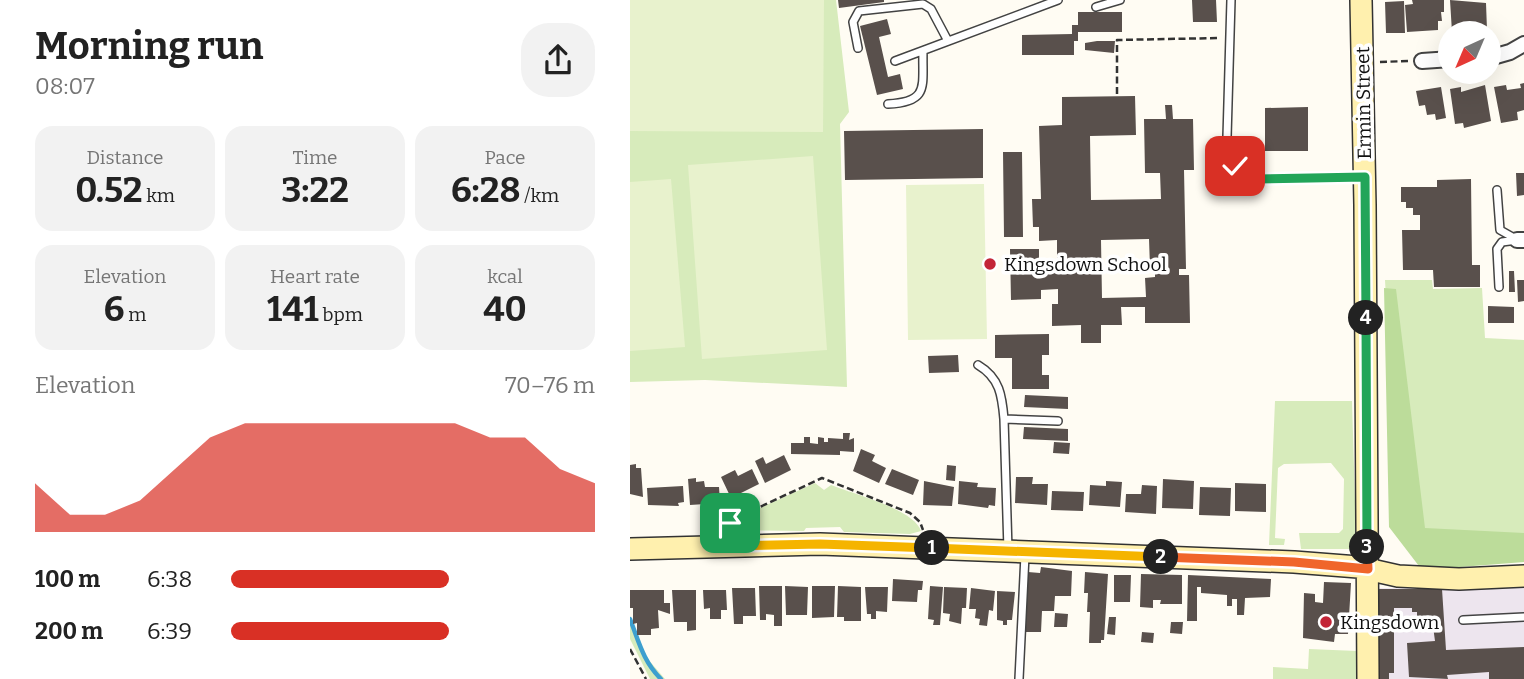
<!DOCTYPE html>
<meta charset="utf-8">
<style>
body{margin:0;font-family:Bitter,serif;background:#f2f2f2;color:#222;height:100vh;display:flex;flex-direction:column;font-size:26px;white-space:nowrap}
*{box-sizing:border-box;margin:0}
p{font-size:23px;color:#767676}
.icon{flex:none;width:38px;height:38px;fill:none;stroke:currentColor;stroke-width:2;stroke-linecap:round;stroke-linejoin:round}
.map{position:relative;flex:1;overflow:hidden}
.sheet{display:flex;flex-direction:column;background:#fff;width:630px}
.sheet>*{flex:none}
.needle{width:46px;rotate:224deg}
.controls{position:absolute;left:808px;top:21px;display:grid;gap:14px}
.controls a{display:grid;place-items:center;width:63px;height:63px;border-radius:50%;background:#fff;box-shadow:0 7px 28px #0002;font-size:35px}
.pin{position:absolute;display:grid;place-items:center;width:60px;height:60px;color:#fff;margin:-30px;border-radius:14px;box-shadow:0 4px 10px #0006}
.km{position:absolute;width:35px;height:35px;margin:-18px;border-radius:50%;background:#222;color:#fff;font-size:19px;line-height:35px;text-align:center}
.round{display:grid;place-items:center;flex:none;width:74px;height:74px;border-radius:28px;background:#f2f2f2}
.headline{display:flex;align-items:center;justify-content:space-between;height:119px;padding:0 35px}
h1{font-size:38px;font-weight:700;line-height:52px}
.metrics{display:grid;grid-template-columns:repeat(3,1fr);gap:10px;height:119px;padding:7px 35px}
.metrics div{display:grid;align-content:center;border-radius:18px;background:#f2f2f2;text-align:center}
.metrics b{font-size:35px;font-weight:700}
.metrics small{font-size:19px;font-weight:400}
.metrics p{font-size:19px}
.chart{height:196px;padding:14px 35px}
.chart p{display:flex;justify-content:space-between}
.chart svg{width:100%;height:126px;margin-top:7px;fill:#d93025;opacity:.7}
ul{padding:0 35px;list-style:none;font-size:23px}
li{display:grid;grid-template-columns:112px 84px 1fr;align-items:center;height:52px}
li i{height:18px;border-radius:9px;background:#d93025}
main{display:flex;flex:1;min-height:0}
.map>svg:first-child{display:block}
.industrial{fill:#ede5ee}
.green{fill:#d7ebbb}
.forest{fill:#bcdc9a}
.pitch{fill:#e8f2cd}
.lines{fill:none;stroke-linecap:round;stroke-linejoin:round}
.stream{stroke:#3d9fcf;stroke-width:4.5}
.building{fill:#59504c;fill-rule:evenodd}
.service-casing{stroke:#434343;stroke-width:10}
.minor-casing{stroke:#434343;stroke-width:18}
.secondary-casing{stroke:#323232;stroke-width:24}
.path{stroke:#323232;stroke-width:2.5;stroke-dasharray:7 3.5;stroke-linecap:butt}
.service{stroke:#fff;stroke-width:7}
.minor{stroke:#fff;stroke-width:14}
.secondary{stroke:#fff0ae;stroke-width:21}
.split-1-casing{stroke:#fff;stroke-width:14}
.split-2-casing{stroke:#fff;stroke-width:14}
.split-3-casing{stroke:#fff;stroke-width:14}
.split-4-casing{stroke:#fff;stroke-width:14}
.split-5-casing{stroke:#fff;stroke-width:14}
.split-1{stroke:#f5b400;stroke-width:9}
.split-2{stroke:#f5b400;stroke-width:9}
.split-3{stroke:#f0652b;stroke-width:9}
.split-4{stroke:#22a559;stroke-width:9}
.split-5{stroke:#22a559;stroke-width:9}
.poi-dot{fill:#c32537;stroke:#fff;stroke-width:2.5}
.labels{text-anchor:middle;stroke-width:7;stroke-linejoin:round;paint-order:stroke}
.street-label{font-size:19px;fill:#101010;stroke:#fff}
.poi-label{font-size:19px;fill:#101010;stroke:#fff;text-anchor:start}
</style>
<main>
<section class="sheet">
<div class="headline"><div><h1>Morning run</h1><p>08:07</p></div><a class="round"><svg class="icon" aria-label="share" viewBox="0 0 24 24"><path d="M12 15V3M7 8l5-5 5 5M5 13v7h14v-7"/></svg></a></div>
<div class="metrics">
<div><p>Distance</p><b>0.52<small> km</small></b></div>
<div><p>Time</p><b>3:22</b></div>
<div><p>Pace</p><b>6:28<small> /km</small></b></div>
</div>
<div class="metrics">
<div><p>Elevation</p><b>6<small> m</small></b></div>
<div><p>Heart rate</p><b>141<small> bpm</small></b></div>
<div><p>kcal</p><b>40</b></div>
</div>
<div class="chart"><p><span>Elevation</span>70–76 m</p>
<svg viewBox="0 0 160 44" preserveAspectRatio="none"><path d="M0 44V27L10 38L20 38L30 33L40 22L50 11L60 6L70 6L80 6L90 6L100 6L110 6L120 6L130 11L140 11L150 22L160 27V44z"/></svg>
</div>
<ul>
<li><b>100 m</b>6:38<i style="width:60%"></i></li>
<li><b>200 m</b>6:39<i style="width:60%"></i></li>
</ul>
</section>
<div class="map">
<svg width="894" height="679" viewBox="0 0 894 679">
<rect width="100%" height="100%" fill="#fffcf3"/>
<path class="industrial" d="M746 588H894V679H747Z"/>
<path class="green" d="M0 0H206L219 112 210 124 217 387 75 380 0 382Z
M755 280H802L803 289 852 288 855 338 894 340V545H784L768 518Z
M645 401H722L726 535 719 549H671L669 533H709L713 529 714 479 701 463 654 464 648 468 645 538 655 539 654 545H639Z
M185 483 194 490 201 485C223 494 284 509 291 531L280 534 214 532 210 527 176 528 174 531 102 530 103 524 114 515Z
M0 621 17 658 35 679H20L0 639Z
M679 649 727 651 726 679H643V667L678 669Z"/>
<path class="forest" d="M754 288 766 289 795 528 894 533V562L792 570 759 527Z"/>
<path class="pitch" d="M0 0H194L193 132 0 131Z
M183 156 197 350 72 359 58 165Z
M41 179 55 347 0 351V182Z
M354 184 357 339 278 340 276 185Z"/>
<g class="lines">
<path class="stream" d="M0 619C9 642 13 661 31 679"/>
</g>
<path class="building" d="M208 0H254V2L209 8Z
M562 0H586L587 22H563Z
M782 0H814V12H811L812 21H808V30L777 32 775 5 783 4Z
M820 0 856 3 857 30H846V27H833V32H822Z
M774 1 775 33H756L755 2Z
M448 12H492V32H448V41H444V55H392V35L442 34V25H448Z
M257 19 261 34 249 37 258 77 270 74 273 89 247 95 230 26Z
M467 41H485L484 53 455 50V43Z
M894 83V110L887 112 888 120 871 123 864 87 876 85 877 90 891 88 890 84Z
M855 85 861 121 834 128 833 123 825 124 820 89 831 87V92Z
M811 87 816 118 806 120 805 114 797 115 795 105 789 106 786 91Z
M505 96 506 135 460 136 461 200 531 199 530 173H515L514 119H536L535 105H542L543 119H563L564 170H554L556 269H549V275H559L560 323H515V307H491L492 325H471V343H451V325L422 326V304H428V289L411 290V299L381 300 380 249H409V260H427V240L409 241V227H403L402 199H411L409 126 432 125V97ZM519 239 520 267H525V277L515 278 516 297 472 298 471 240Z
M678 107V151H635V108Z
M353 129V178L215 180 214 131Z
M373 152H392L393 237H374Z
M886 173H894V195L887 196Z
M841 179 842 265H850V287H804L803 270H773L772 230H790V215H783V208H776V202H771V187H807V180Z
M879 271H884L885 292H879Z
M887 280H894V301L888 302Z
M858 306 884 307V323H858Z
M419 334V355H412V375H419V389H382V358H365V335Z
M328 355 329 372 299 373 298 356Z
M395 395 438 397V409L394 407Z
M394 427 438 429V441L393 439Z
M213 433H220L219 440 224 438V452L210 451V455L161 454V443H174V437H180V443L188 444V437L194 438V442H198V438L213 439Z
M424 442 440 443 439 454 423 453Z
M231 449 245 455 242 461 256 468 249 483 223 471Z
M154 455 161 470 135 483 125 461 133 457 136 464Z
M6 464V468H11L13 497 0 494V465Z
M317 465 326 466 325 481 316 480Z
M122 469 129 484 101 498 91 477 105 470 108 476Z
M262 469 289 480 283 495 255 484Z
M386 477H403L402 484H418L417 505 385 503Z
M66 478V482L74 481 75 487H89L90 503 60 505 58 479Z
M533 479 564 481 563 509 532 508Z
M294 481 324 487 322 506 293 505Z
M329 481 348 483 347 487 366 488 365 506 359 505 358 508 328 504Z
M476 481 492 482 490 507 459 505 460 485 476 486Z
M605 483 636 484V512L605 511Z
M512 485 527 486 526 514 495 512 496 494H511Z
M53 486 54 502 48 503 49 506 18 505 17 488Z
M570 487 601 488 600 516 569 515Z
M422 491 454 492 453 511 421 510Z
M411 567 442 571 441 596H425L424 611H412L411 632H395L398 572 410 573Z
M455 572 478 574 474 640H471V643H459L460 612H457L458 593H454Z
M511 574 552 575V604H530L531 600H523V608L510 607Z
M484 575H501L500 602H484Z
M558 575 641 579 640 597 615 598 614 615H607V599H602V606H597V595L571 593V587H567V621H557Z
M263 579 293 581 292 590H288L287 602 262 601Z
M694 582 721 583 718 634H705L704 642 673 638 674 593 685 594V602L693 603Z
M129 586H152V626H144V615L136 614V620H130Z
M155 586 178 587 177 615H156Z
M182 586H205L204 617 182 618Z
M208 586 231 587V621H214V617H207Z
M300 586 313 587 310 625H303L304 620 298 619Z
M235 587H258L257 612 246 611V619H241V614H237Z
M314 587 337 588 336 608H332L331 624 319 621 320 614 313 613Z
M102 588H125L126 616H113V624H104Z
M341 588 365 591 363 611 359 610 357 626 349 625 350 619 345 618 346 609H339Z
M747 589H812L816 650 894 647V679H859V672L817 675 818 679 779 677 777 643 805 641 802 619H787V612H782V608H764V673H759V679H747Z
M0 590H34V603H40V614L28 610 29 628 21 629V635H7V623L3 624V608H0Z
M42 590H66V630L57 631V622H44Z
M73 590H96L97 610H91V619H80V608L74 609Z
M367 591 385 592 382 620H377V625H373V621L367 620Z
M425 613 438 614 437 627H424Z
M479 617H486L485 635 477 634Z
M541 622H553L552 634 540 633Z
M512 632 524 633 523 643 511 642Z"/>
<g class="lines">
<defs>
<path id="service" d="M601 0 597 137C598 158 605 173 626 179L731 177
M466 7 490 0
M228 48 223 22 229 11 293 4 301 9 318 41
M265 61 428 0
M258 104C300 102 292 86 293 51
M867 190 870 230 886 239
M869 287 867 249 872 242 887 240
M348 365C370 378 372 396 374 419
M378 550 374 419 428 421
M833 620 894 617
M389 679 395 555"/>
<path id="minor" d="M859 58 880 52 894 44
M792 61 821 59
M887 240H894"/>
<path id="secondary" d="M731 0 735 205 738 679
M0 549 190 544 664 562 728 567 768 576 829 579 894 576"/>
</defs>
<use href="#service" class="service-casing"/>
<use href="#minor" class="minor-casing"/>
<use href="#secondary" class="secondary-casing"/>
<path class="path" d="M750 62 778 61
M487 94V40L589 38
M98 530 104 519 192 478 280 513 290 522 293 530
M0 649 16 679"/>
<use href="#service" class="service"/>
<use href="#minor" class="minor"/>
<use href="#secondary" class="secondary"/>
</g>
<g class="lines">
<defs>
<path id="split-1" d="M100 523 97 546 190 544 302 548"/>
<path id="split-2" d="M302 548 531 557"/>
<path id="split-3" d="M531 557 664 562 738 569 737 547"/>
<path id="split-4" d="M736 318 737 547"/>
<path id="split-5" d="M605 166 612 174 626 179 735 177 736 318"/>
</defs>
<use href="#split-1" class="split-1-casing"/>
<use href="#split-2" class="split-2-casing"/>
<use href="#split-3" class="split-3-casing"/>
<use href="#split-4" class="split-4-casing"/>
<use href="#split-5" class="split-5-casing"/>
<use href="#split-1" class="split-1"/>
<use href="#split-2" class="split-2"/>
<use href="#split-3" class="split-3"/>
<use href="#split-4" class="split-4"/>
<use href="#split-5" class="split-5"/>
</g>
<g class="poi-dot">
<circle cx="360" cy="264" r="7"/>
<circle cx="696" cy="622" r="7"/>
</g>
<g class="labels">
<g class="street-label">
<text transform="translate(733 103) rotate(-91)" y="7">Ermin Street</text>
</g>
<g class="poi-label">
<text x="374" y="271">Kingsdown School</text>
<text x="710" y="629">Kingsdown</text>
</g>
</g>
</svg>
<div class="controls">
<a><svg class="needle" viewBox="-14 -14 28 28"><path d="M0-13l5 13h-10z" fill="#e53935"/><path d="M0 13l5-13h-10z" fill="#767676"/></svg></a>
</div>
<div class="pin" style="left:100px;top:523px;background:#1e9e55"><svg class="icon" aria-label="arrive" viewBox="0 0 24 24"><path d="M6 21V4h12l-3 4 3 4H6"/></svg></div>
<div class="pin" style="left:605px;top:166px;background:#d93025"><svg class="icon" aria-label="check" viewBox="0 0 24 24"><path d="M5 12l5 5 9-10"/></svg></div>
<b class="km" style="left:302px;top:548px">1</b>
<b class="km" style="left:531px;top:557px">2</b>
<b class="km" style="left:737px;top:547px">3</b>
<b class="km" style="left:736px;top:318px">4</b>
</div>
</main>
